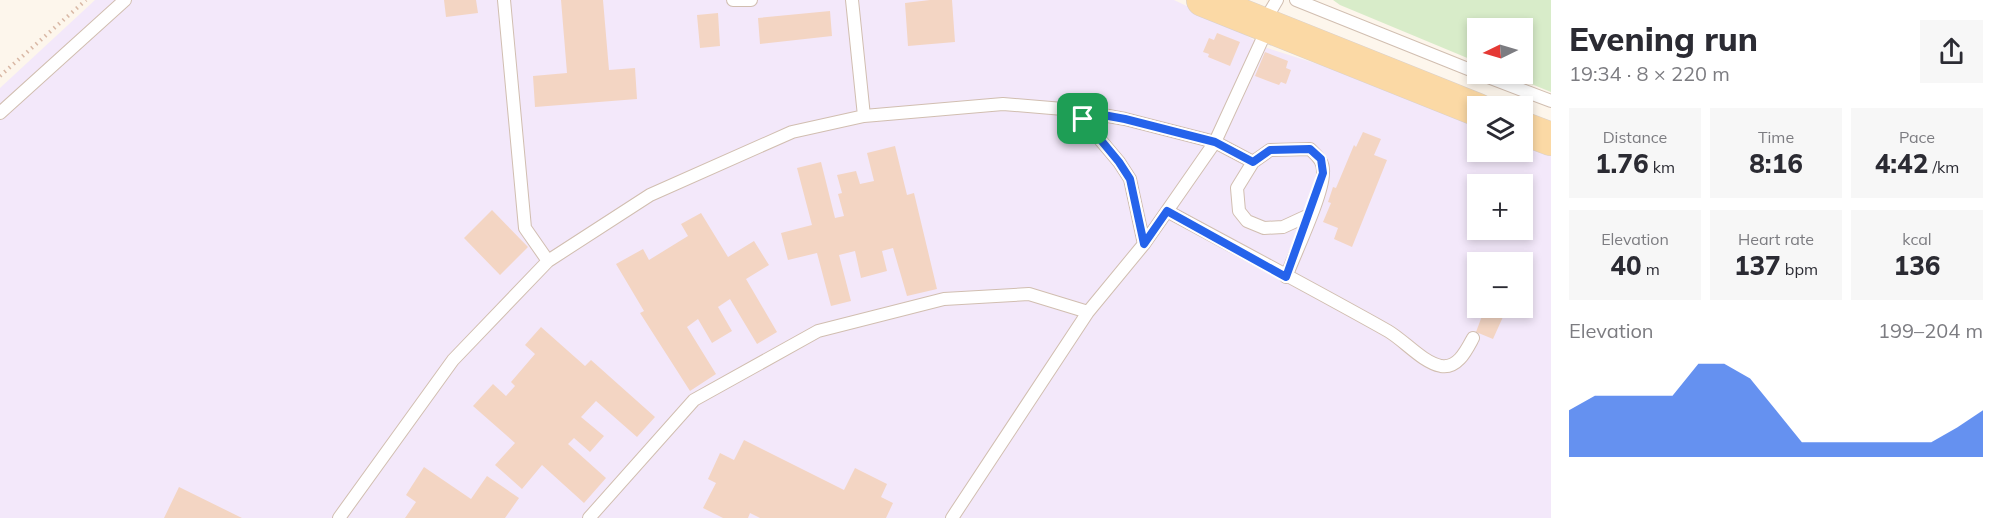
<!DOCTYPE html>
<meta charset="utf-8">
<style>
body{margin:0;font-family:Mulish,sans-serif;background:#f7f7f7;color:#2b2b33;height:100vh;display:flex;flex-direction:column;font-size:22px;white-space:nowrap}
*{box-sizing:border-box;margin:0}
p{font-size:20px;color:#7c7c81}
.icon{flex:none;width:33px;height:33px;fill:none;stroke:currentColor;stroke-width:2;stroke-linecap:round;stroke-linejoin:round}
.map{position:relative;flex:1;overflow:hidden}
.drawer{display:flex;flex-direction:column;background:#fff;width:450px}
.drawer>*{flex:none}
.needle{width:39px;rotate:265deg}
.controls{position:absolute;left:1467px;top:18px;display:grid;gap:12px}
.controls a{display:grid;place-items:center;width:66px;height:66px;border-radius:0px;background:#fff;box-shadow:0 3px 9px #0003;font-size:30px}
.pin{position:absolute;display:grid;place-items:center;width:51px;height:51px;color:#fff;margin:-26px;border-radius:12px;box-shadow:0 3px 9px #0006}
.round{display:grid;place-items:center;flex:none;width:63px;height:63px;border-radius:0px;background:#f7f7f7}
.overview{display:flex;align-items:center;justify-content:space-between;height:102px;padding:0 18px}
h1{font-size:33px;font-weight:800;line-height:45px}
.figures{display:grid;grid-template-columns:repeat(3,1fr);gap:9px;height:102px;padding:6px 18px}
.figures div{display:grid;align-content:center;border-radius:0px;background:#f7f7f7;text-align:center}
.figures b{font-size:26px;font-weight:800}
.figures small{font-size:16px;font-weight:400}
.figures p{font-size:16px}
.chart{height:168px;padding:12px 18px}
.chart p{display:flex;justify-content:space-between}
.chart svg{width:100%;height:108px;margin-top:6px;fill:#2563eb;opacity:.7}
main{display:flex;flex:1;min-height:0}
.map>svg:first-child{display:block}
.education{fill:#f3e8fa;fill-rule:evenodd}
.green{fill:#d8ecc9}
.building{fill:#f3d5c3}
.lines{fill:none;stroke-linecap:round;stroke-linejoin:round}
.lane-casing{stroke:#d1beb0;stroke-width:14}
.primary-casing{stroke:#dad1cd;stroke-width:34}
.path{stroke:#d9b8a5;stroke-width:4;stroke-dasharray:1.5 4.5;stroke-linecap:butt}
.lane{stroke:#fff;stroke-width:12}
.primary{stroke:#fbd9a5;stroke-width:33}
.route-casing{stroke:#fff;stroke-width:12}
.route{stroke:#2563eb;stroke-width:8}
</style>
<main>
<div class="map">
<svg width="1551" height="518" viewBox="0 0 1551 518">
<rect width="100%" height="100%" fill="#fdf6ec"/>
<path class="education" d="M95 0H1174L1237 30 1267 48 1477 114 1478 152H1522L1523 129 1551 150V518H0V88ZM1478 184H1522V230H1478ZM1478 262H1522V308H1478Z"/>
<path class="green" d="M1333 0H1551V92L1507 74H1522V28H1478L1477 62 1340 5Z"/>
<path class="building" d="M444 0H476L478 13 446 17Z
M561 0H603L609 70 635 68 637 99 535 107 533 76 567 73Z
M930 0H952L955 42 908 46 905 3Z
M830 11 832 36 760 44 758 18Z
M718 13 720 46 700 48 697 15Z
M1217 33 1240 42 1230 66 1208 57 1209 54 1203 52 1209 38 1214 40Z
M1265 52 1288 61 1286 68 1291 70 1286 84 1281 82 1279 85 1255 76Z
M1363 132 1381 139 1374 155 1387 160 1352 247 1334 239 1338 228 1323 222 1331 203 1328 202 1333 187 1336 188 1354 145 1356 147Z
M895 146 907 195 914 193 937 289 907 296 893 248 882 251 887 271 861 278 855 251 839 255 851 301 831 306 817 253 788 260 781 233 812 225 797 168 821 162 835 218 844 216 838 194 842 193 837 175 856 171 860 184 874 181 867 153Z
M492 210 528 247 500 275 464 238Z
M701 213 728 257 754 241 769 265 746 279 777 332 757 344 730 299 718 307 732 331 712 343 698 319 687 327 716 374 690 391 640 313 644 311 616 264 643 249 649 260 688 236 681 224Z
M1485 308H1507L1493 339 1476 332Z
M541 327 585 366 591 360 655 417 637 437 596 401 581 417 604 436 590 452 574 438 568 444 606 478 584 503 542 465 522 489 495 465 515 443 473 406 493 384 506 396 515 386 511 382 535 354 525 345Z
M744 440 844 490 855 468 887 484 881 497 893 503 886 518H760L750 513 748 518H723L703 508 716 483 708 479 720 453 734 460Z
M424 467 471 499 487 476 519 498 505 518H405L416 502 406 495Z
M179 487 242 518H164Z"/>
<g class="lines">
<defs>
<path id="lane" d="M504 0 525 228 548 261
M733 0H751
M852 0 864 116
M1296 0 1478 73
M1264 22 1277 0
M1480 74 1551 101
M1075 110 1119 162 1130 179 1144 244
M0 113 125 0
M1167 211C1241 251 1315 290 1388 331 1405 341 1422 362 1441 366 1458 369 1467 349 1473 338
M1286 277C1295 253 1323 195 1323 173 1324 161 1317 156 1310 149L1270 150 1253 162 1237 188 1239 211 1247 221 1264 228 1283 227 1309 215
M339 518 453 360 548 261 650 195 792 132 864 116 1003 104 1075 110 1125 119 1215 142 1253 162
M589 518 694 400 818 331 944 299 1029 294 1088 312
M952 518 1088 312 1144 244 1215 142 1268 27"/>
<path id="primary" d="M1203 0 1478 110
M1522 128 1551 139"/>
</defs>
<use href="#lane" class="lane-casing"/>
<use href="#primary" class="primary-casing"/>
<path class="path" d="M0 76 86 0"/>
<use href="#lane" class="lane"/>
<use href="#primary" class="primary"/>
</g>
<g class="lines">
<defs>
<path id="route" d="M1076 110 1125 119 1215 142 1253 162 1270 150 1310 149 1321 159 1323 173 1286 277 1167 211 1144 244 1130 179 1119 162Z"/>
</defs>
<use href="#route" class="route-casing"/>
<use href="#route" class="route"/>
</g>
</svg>
<div class="controls">
<a><svg class="needle" viewBox="-14 -14 28 28"><path d="M0-13l5 13h-10z" fill="#e53935"/><path d="M0 13l5-13h-10z" fill="#7c7c81"/></svg></a>
<a><svg class="icon" aria-label="layers" viewBox="0 0 24 24"><path d="M12 4l9 5-9 5-9-5zM3 14l9 5 9-5"/></svg></a>
<a>+</a>
<a>−</a>
</div>
<div class="pin" style="left:1083px;top:119px;background:#1e9e55"><svg class="icon" aria-label="arrive" viewBox="0 0 24 24"><path d="M6 21V4h12l-3 4 3 4H6"/></svg></div>
</div>
<section class="drawer">
<div class="overview"><div><h1>Evening run</h1><p>19:34 · 8 × 220 m</p></div><a class="round"><svg class="icon" aria-label="share" viewBox="0 0 24 24"><path d="M12 15V3M7 8l5-5 5 5M5 13v7h14v-7"/></svg></a></div>
<div class="figures">
<div><p>Distance</p><b>1.76<small> km</small></b></div>
<div><p>Time</p><b>8:16</b></div>
<div><p>Pace</p><b>4:42<small> /km</small></b></div>
</div>
<div class="figures">
<div><p>Elevation</p><b>40<small> m</small></b></div>
<div><p>Heart rate</p><b>137<small> bpm</small></b></div>
<div><p>kcal</p><b>136</b></div>
</div>
<div class="chart"><p><span>Elevation</span>199–204 m</p>
<svg viewBox="0 0 160 44" preserveAspectRatio="none"><path d="M0 44V25L10 19L20 19L30 19L40 19L50 6L60 6L70 12L80 25L90 38L100 38L110 38L120 38L130 38L140 38L150 32L160 25V44z"/></svg>
</div>
</section>
</main>
